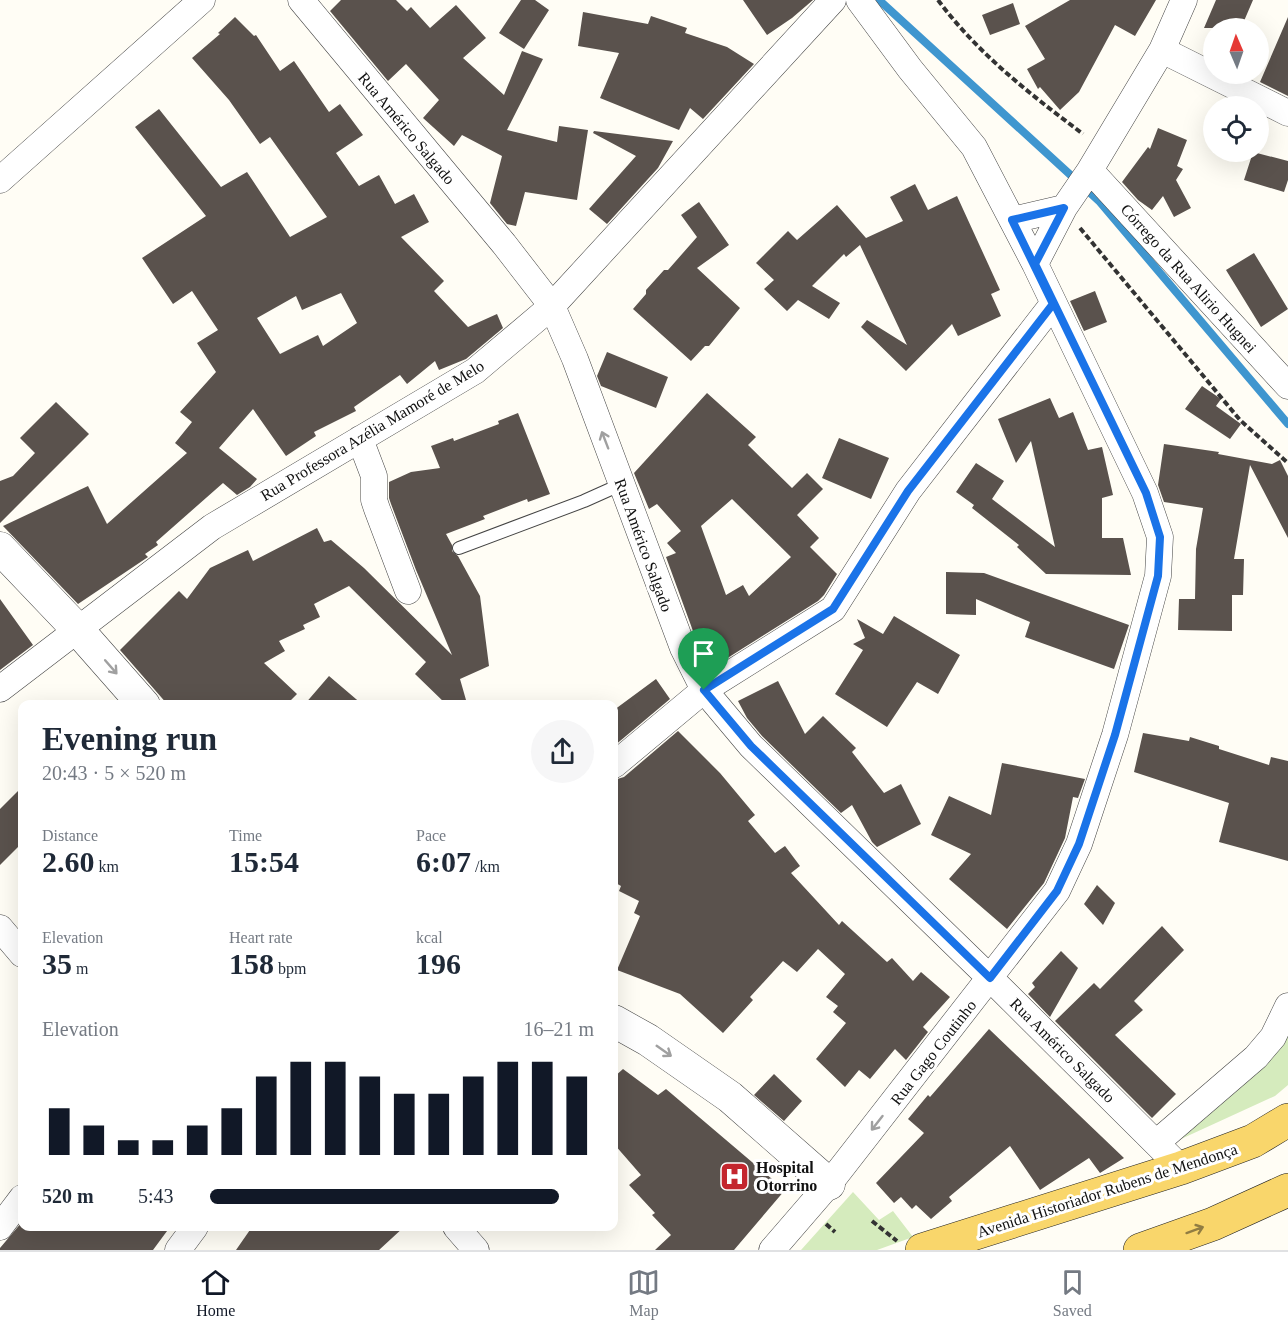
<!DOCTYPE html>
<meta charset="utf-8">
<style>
body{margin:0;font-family:"Times New Roman",serif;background:#f6f6f7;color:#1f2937;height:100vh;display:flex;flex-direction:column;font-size:22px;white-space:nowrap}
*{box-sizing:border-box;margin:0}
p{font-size:20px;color:#747a83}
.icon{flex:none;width:33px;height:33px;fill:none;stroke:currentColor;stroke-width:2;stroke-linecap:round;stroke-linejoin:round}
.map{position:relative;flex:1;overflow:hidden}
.side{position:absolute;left:18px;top:700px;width:600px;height:531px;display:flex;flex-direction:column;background:#fff;border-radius:12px;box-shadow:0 6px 24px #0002}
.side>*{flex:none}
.needle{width:39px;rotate:358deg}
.controls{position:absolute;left:1203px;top:18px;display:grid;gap:12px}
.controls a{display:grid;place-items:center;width:66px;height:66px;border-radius:50%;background:#fff;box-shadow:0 6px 24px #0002;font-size:30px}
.pin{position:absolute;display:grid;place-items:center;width:51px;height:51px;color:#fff;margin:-62px -26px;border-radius:50% 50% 50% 0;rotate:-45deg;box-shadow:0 0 6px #0007}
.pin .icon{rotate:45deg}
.round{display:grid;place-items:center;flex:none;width:63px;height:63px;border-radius:32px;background:#f6f6f7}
.head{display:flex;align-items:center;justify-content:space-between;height:102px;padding:0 24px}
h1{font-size:33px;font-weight:600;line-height:45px}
.metrics{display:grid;grid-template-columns:repeat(3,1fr);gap:9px;height:102px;padding:6px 24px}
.metrics div{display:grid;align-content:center}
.metrics b{font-size:30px;font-weight:600}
.metrics small{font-size:16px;font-weight:400}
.metrics p{font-size:16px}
.chart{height:168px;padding:12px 24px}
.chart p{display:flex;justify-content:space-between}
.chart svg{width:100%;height:108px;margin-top:6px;stroke:#111827;stroke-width:6}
ul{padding:0 24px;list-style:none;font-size:20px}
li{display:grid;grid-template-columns:96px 72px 1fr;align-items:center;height:45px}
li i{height:15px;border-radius:8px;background:#111827}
.dock{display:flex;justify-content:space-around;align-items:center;height:84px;border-top:2px solid #e0e1e3;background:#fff;font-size:16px;color:#747a83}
.dock a{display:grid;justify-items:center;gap:3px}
.dock .current{color:#111827}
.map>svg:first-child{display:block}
.green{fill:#d5ebbd}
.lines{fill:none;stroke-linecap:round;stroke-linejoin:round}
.stream{stroke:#3f96cf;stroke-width:8}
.building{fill:#5a524d;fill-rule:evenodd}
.service-casing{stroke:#444;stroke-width:14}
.minor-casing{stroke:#444;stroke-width:27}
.tertiary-casing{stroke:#444;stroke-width:33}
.primary-casing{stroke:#222;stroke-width:34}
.path{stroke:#333;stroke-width:4;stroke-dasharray:6 3;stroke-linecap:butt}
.service{stroke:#fff;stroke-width:12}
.minor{stroke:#fff;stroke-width:26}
.tertiary{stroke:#fff;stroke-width:32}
.primary{stroke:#f9d66b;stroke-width:33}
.oneway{stroke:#a0a0a0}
.oneway2{stroke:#917d42}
.route-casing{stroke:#fff;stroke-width:12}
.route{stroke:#1a73e8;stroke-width:8}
.labels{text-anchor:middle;stroke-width:6;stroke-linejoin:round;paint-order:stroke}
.street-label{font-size:16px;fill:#111;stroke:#fff}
.poi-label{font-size:16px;font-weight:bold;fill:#111;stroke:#fff;text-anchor:start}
</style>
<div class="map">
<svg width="1288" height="1250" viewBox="0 0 1288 1250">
<rect width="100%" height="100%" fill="#fffdf5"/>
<path class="green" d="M1288 1033V1085L1275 1096 1181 1139 1267 1065Z
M853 1192 879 1220 893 1211 913 1237 877 1250H801Z"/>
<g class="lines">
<path class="stream" d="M879 0 1099 201 1288 424"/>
</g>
<path class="building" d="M341 0H396L407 11 411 7 430 28 456 5 486 38 463 58 504 95 522 51 543 59 507 130 557 142 559 126 588 130 577 200 525 192 516 226 507 224 490 203 502 156 462 135 454 146 423 118 439 100 406 64 388 81 330 11Z
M521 0H535L549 10 524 49 499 33Z
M743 0H813L792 18 767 35Z
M1070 0H1156L1135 36 1115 25 1079 92 1060 110 1040 87 1038 89 1027 69 1045 59 1025 26Z
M1216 0H1253L1241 28H1204Z
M1013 3 1020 24 990 35 982 15Z
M583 12 648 24 651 16 687 28 685 33 727 47 754 64 703 119 690 108 679 130 600 98 619 53 578 46Z
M235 17 254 36 256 35 280 71 294 61 329 112 340 104 363 135 336 153 359 186 379 175 395 204 414 194 429 222 401 237 444 281 434 291 468 327 497 314 503 328 466 359 439 370 435 361 407 384 400 375 354 407 356 411 314 432 316 436 286 456 253 409 219 448 257 479 250 487 237 495 223 483 156 542 158 545 145 554 148 557 78 604 3 526 88 486 107 524 187 453 175 443 192 422 180 412 216 372 197 343 218 330 192 291 173 304 142 258 206 216 135 127 159 109 221 187 247 172 290 237 327 217 270 137 260 144 229 100 192 58 220 34 218 33ZM341 293 357 323 323 346 318 335 280 354 257 318 296 296 302 310Z
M1288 17V96L1260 82Z
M1158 128 1187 140 1177 166 1183 169 1176 180 1191 208 1174 217 1163 196 1152 210 1138 200 1122 182 1148 147 1150 149Z
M594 131 673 141 658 168 607 224 589 209 636 156 593 133Z
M1253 152 1288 161V180L1284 192 1244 180Z
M915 184 928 210 957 196 1000 290 991 294 1001 316 958 336 952 324 906 371 861 327 867 320 907 345 860 245 846 257 844 254 812 286 840 303 829 319 798 300 787 311 764 289 774 280 756 263 788 231 797 240 837 205 866 238 903 221 890 197Z
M699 202 729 245 697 268 740 308 709 346H705L691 361 633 309 646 294V290L664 270H668L697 237 681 215Z
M1254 253 1288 309 1261 327 1226 270Z
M1095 291 1107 322 1084 331 1070 301Z
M607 352 668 377 656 408 601 386 597 376Z
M1202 386 1221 399 1216 406 1241 424 1230 439 1185 409Z
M707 393 756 437 748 445 792 488 807 473 823 489 797 515 819 538 810 547 837 574 824 595 818 601 710 669 697 642 666 557 676 553 667 543 681 531 657 504 649 509 634 473ZM732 499 791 557 749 596 743 585 726 595 701 526Z
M1050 398 1059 418 1073 412 1088 450 1102 447 1113 495 1102 498V538H1123L1131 575 1046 574 1017 547 1019 545 972 508 974 505 956 492 976 463 1004 481 992 499 1055 547 1031 441 1016 463 998 419Z
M56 402 89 434 0 523V481L13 476 35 453 20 438Z
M518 413 550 494 528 502 527 499 483 516 485 519 446 534 452 545V551L458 556 480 596 489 666 460 679 466 700 447 705 415 674 426 662 349 586 314 604 320 617 303 625 305 629 279 641 285 651 264 663 297 694 286 705H168L120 650 179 591 187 599 210 568 248 550 253 561 317 528 324 542 331 540 364 568 452 655 416 570 391 504 389 498V482L411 472 440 468 431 446 453 438 454 441 499 424 498 421Z
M839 438 889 458 871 499 822 478Z
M1164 444 1219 452 1218 454 1272 464 1280 460 1288 476V538L1250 465 1234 559H1244L1243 595H1232V631L1178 630 1179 599H1195L1196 549 1203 508 1164 502 1158 485Z
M946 572 984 573 1129 625 1114 669 1025 637 1030 622 976 599V615L946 614Z
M0 599 33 645 0 670Z
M894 616 960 655 938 694 917 682 887 727 835 694 863 650 853 644 865 638 857 619 883 634Z
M329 676 363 705H304Z
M656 679 670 699 614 746V710Z
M778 681 805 734 823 716 856 748 852 752 884 793 901 784 921 824 877 847 872 842 852 805 841 813 762 736 747 718 738 701Z
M678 731 720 773 755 815 748 821 775 853 785 846 800 866 791 873 839 925 842 921 887 962 892 958 913 981 921 972 950 997 923 1027 928 1032 906 1060 895 1049 870 1079 859 1070 845 1087 816 1059 846 1023 833 1012 838 1006 826 997 845 974 818 949 797 972 783 961 750 997 753 1000 723 1033 680 994 617 970 640 916 634 913 639 901 619 891 621 886 614 882V780L624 777Z
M1143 733 1189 741 1190 737 1219 746V749L1269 765 1271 757 1288 761V861L1219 842 1229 803 1134 772Z
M1002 763 1085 779 1078 798 1073 797 1065 838 1044 883 1007 929 949 879 971 854 931 835 949 796 991 815Z
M22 787V843L0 865V809Z
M1097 885 1115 903 1103 925 1084 904Z
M1162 926 1184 950 1134 1001 1143 1010 1115 1035 1176 1094 1152 1118 1055 1021 1094 983 1100 989Z
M1061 951 1078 968 1050 1017 1028 994 1035 987 1032 983Z
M989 1029 1124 1158 1100 1173 1089 1158 1040 1190 1010 1146 949 1197 952 1201 931 1219 916 1205 912 1209 901 1197 894 1203 876 1183 924 1133 908 1119 928 1095 930 1097Z
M623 1069 658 1095 666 1089 785 1190 734 1250H655L671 1235 652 1215 655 1213 629 1185 641 1175 614 1144V1077Z
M774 1074 802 1101 784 1121 754 1095Z
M22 1222V1227H170L153 1250H0V1248Z
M252 1227H404L379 1250H236Z"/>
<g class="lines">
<defs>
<path id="service" d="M459 548 584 501 622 484"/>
<path id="minor" d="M301 0 504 244 552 306 575 359 683 648 704 690 751 746 990 978 1181 1168
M1162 50 1288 113
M1090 170 1288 386
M0 180 202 0
M1012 220 1064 208
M1035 264 1064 208 1090 170 1162 50 1184 0
M360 439 374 476V500L377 509 408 591
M0 689 212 527 475 371 552 306 833 0
M614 765 704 690 833 609 908 491 1053 304
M0 928 22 954
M1156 1143 1256 1057 1273 1037 1288 1006
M0 1227 22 1198
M456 1227 476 1250
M178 1250 195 1227
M772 1250 829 1184 1057 891 1079 844 1115 735 1158 576 1160 537 1145 493 1035 264 974 147 910 69 859 0"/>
<path id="tertiary" d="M0 548 78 630 144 705
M614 1021 648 1040 730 1097 829 1184"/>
<path id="primary" d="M922 1250 1181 1168 1253 1141 1288 1120
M1140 1250 1213 1224 1288 1190"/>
</defs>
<use href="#service" class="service-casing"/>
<use href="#minor" class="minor-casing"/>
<use href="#tertiary" class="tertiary-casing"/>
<use href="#primary" class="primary-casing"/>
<path class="path" d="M938 0C978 54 1030 94 1083 134
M1080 228 1240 420 1288 463
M872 1221 897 1241
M826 1224 835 1232"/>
<use href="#service" class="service"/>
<use href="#minor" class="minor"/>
<use href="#tertiary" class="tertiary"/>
<use href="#primary" class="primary"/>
</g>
<defs><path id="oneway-shaft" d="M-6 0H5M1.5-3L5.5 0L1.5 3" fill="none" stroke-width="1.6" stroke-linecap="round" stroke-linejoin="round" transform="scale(1.5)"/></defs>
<g class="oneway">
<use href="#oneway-shaft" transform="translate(605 440) rotate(-111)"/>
<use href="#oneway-shaft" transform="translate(111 667) rotate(49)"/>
<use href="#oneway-shaft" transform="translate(664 1051) rotate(35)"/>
<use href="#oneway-shaft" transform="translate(877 1123) rotate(128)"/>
</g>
<use class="oneway2" href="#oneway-shaft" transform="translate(1195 1230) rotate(-20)"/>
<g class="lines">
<defs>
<path id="route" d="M704 690 751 746 990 978 1057 891 1079 844 1115 735 1158 576 1160 537 1146 493 1035 264 1064 208 1012 220 1053 304 908 491 833 609 704 690"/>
</defs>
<use href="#route" class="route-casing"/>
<use href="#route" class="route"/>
</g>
<defs>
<symbol id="hospital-square" viewBox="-11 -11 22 22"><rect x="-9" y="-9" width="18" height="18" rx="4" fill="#c4262e" stroke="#fff"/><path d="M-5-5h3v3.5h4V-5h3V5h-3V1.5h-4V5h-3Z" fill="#fff"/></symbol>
</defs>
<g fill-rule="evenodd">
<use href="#hospital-square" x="718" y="1160" width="33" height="33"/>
</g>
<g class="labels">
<g class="street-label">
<text transform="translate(407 128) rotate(50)" y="6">Rua Américo Salgado</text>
<text transform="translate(1189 278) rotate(48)" y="6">Córrego da Rua Alirio Hugnei</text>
<text transform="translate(372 430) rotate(-31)" y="6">Rua Professora Azélia Mamoré de Melo</text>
<text transform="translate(644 545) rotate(70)" y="6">Rua Américo Salgado</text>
<text transform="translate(1063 1050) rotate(45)" y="6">Rua Américo Salgado</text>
<text transform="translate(933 1052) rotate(-52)" y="6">Rua Gago Coutinho</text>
<text transform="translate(1107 1190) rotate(-18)" y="6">Avenida Historiador Rubens de Mendonça</text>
</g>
<g class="poi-label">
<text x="756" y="1173">Hospital<tspan x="756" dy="18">Otorrino</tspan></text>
</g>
</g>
</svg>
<div class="controls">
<a><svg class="needle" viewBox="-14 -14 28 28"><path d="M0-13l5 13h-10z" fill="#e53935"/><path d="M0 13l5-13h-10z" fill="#747a83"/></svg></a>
<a><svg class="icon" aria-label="locate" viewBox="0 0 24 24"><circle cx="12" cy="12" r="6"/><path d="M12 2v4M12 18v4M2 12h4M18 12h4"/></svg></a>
</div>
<div class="pin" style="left:704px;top:690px;background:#1e9e55"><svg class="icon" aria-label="arrive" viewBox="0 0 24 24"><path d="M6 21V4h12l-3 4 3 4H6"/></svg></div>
<section class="side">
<div class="head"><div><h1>Evening run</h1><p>20:43 · 5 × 520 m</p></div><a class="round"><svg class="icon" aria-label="share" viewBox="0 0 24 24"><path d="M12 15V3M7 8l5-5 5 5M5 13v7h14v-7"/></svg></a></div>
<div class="metrics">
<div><p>Distance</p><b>2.60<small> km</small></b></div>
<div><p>Time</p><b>15:54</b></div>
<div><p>Pace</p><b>6:07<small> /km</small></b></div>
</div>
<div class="metrics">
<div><p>Elevation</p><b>35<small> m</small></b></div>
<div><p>Heart rate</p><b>158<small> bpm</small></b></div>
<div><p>kcal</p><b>196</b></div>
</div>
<div class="chart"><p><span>Elevation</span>16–21 m</p>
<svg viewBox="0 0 160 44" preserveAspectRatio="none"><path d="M5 44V25M15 44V32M25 44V38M35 44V38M45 44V32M55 44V25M65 44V12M75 44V6M85 44V6M95 44V12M105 44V19M115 44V19M125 44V12M135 44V6M145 44V6M155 44V12"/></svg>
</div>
<ul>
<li><b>520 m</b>5:43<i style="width:91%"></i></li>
</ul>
</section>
</div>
<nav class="dock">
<a class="current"><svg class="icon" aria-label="home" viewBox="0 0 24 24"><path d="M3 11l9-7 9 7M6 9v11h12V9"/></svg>Home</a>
<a><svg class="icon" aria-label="map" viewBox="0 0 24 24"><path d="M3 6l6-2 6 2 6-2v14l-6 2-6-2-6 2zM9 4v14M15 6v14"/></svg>Map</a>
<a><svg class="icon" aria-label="saved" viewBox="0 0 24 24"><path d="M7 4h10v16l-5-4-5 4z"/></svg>Saved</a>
</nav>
